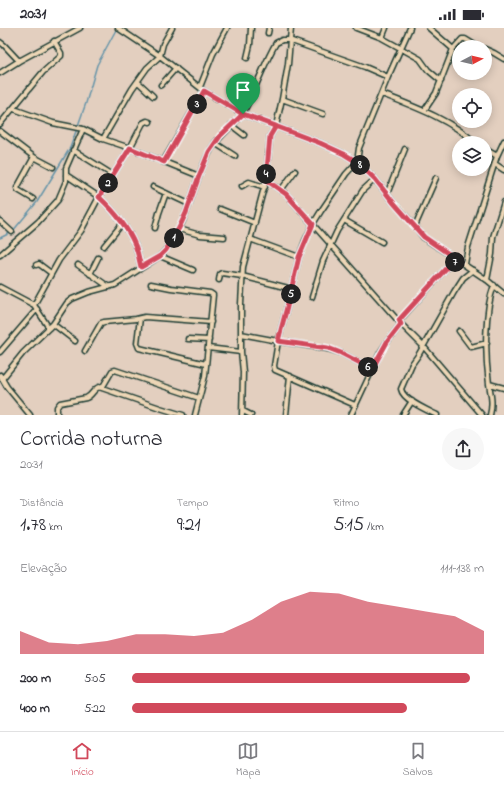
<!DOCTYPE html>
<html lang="pt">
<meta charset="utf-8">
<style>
body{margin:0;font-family:"Indie Flower",sans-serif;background:#f7f7f7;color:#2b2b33;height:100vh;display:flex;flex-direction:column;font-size:15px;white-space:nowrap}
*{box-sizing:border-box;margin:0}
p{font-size:13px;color:#7c7c81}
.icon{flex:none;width:22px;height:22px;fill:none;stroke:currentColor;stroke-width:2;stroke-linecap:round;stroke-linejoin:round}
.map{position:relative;height:387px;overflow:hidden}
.side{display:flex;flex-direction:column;background:#fff;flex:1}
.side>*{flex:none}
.needle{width:26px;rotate:83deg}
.fabs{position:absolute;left:452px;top:12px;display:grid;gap:8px}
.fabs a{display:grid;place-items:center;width:40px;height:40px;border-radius:50%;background:#fff;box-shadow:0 2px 10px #0003;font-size:20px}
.pin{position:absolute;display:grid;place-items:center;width:34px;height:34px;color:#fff;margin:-41px -17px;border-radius:50% 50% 50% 0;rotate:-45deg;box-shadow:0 0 4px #0007}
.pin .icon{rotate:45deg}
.km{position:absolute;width:20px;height:20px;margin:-10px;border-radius:50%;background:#222;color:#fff;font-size:11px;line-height:20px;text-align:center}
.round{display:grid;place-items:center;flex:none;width:42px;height:42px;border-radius:21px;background:#f7f7f7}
.overview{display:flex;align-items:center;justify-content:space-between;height:68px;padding:0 20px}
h1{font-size:22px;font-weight:600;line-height:30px}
.metrics{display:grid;grid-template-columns:repeat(3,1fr);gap:6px;height:68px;padding:4px 20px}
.metrics div{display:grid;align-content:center}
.metrics b{font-size:20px;font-weight:600}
.metrics small{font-size:11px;font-weight:400}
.metrics p{font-size:11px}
.chart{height:112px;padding:8px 20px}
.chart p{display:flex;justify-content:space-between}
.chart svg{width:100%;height:72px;margin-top:4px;fill:#d1495b;opacity:.7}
ul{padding:0 20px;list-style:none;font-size:13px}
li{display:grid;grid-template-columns:64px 48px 1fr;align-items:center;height:30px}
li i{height:10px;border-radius:5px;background:#d1495b}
.status{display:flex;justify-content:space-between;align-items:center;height:28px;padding:0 20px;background:#fff;direction:ltr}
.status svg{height:11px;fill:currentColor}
.tab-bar{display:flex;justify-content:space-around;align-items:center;height:56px;border-top:1px solid #e1e1e2;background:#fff;font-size:11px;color:#7c7c81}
.tab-bar a{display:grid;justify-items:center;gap:2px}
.tab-bar .current{color:#d1495b}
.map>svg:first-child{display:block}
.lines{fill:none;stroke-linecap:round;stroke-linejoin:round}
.stream{stroke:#6895a9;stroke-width:1.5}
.street-casing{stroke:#1f3d34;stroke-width:7}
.street{stroke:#edd6b6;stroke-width:4}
.route-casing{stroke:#fff;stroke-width:8}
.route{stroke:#d1495b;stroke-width:5}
</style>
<div class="status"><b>20:31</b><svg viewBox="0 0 49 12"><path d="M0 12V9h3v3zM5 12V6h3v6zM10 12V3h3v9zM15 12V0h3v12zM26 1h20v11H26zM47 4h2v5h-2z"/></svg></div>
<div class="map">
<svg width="504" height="387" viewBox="0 0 504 387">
<rect width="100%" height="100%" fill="#e3cfbf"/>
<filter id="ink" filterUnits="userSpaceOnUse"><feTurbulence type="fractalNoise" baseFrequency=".025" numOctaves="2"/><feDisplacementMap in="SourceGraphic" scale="8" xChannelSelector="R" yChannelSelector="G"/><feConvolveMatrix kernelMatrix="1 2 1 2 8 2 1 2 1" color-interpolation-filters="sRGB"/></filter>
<g filter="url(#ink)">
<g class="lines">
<path class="stream" d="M0 210 12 204 37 174 70 120 86 75 97 37 117 0"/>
<defs>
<path id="street" d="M118 0 160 28 204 63 243 86 320 115 344 126 357 134 375 151 393 174 415 198 423 209 487 252 504 266
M356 0 382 10 420 31 428 42 441 53
M429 0 453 21
M268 5 269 0
M382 10 386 0
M0 14 4 17 19 33
M485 21 494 25 504 31
M247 30 250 17 251 0
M0 45 19 33 80 0
M138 54 153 68
M161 57 176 40
M200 59 213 26 227 0
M382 66C415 79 449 91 476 115
M282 71 323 86
M14 81 53 95 83 101 103 111 130 120 199 148
M424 83 436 65 453 21 462 11H465L478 19
M0 96 43 44 61 28V25L54 13
M231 97 244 107
M0 103 34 129 53 139
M103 111 132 61 147 40 160 28 163 16 172 0
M215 115 235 128
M485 121 497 128
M73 122 113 147
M163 134 204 63
M495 136 504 142
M266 152 286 166 401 296 424 319 482 387
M242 158 249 154 265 159
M153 159 189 176
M281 162 295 143
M387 166 405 121
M33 171 18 162 17 160 34 129
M220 181 255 195
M344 192 382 214
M0 193 12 204
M415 198 436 150
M155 200 159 185 166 165
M179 201 200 207 224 209
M250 211 299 229
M104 218 122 196
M0 227 38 194 58 172 66 153V140L83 101
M160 228 193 242
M465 236 468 219 497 128 504 113
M36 237 39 236 51 245
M78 237 109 259
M141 239C139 232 138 224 135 217 128 200 113 182 99 169L130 120 143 95 147 93 150 94
M90 246 98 230
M219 252 220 246 222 245 242 248 292 261
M487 252 492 226 493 209 504 174
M151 256 171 260 210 265 213 267 205 348 195 387
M0 259 34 277 49 300
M312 269 323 233 337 203 363 162 375 151
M34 277 59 232 81 203 99 169 66 147
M140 290 137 315 139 320 206 336
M399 293 450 236 459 233
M53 296 75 313
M459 303 471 319 487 315
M241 306 278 313 328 321 341 325 372 341
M188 311 209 312
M208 320 241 324
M85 323 101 295 104 294 136 291 145 289 211 294
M0 324 37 281
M0 347 7 359 30 387
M2 351 23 325 53 296 67 275 72 271 89 264 115 257 160 228C188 201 191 159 209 125 217 108 232 100 242 86 246 81 248 75 250 70 259 52 266 32 276 15L282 12H289L365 39 388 49
M489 356 504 360
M102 360 112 343 115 342 199 370
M355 377 275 342 274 338 278 313 287 279 299 229 305 213 313 196 321 183 346 146 357 134 359 120 388 49 410 0
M243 383 251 387
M57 387V379L60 375 86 370C92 368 93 361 99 359L160 380 183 387
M242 387 243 344 241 324V276L243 239 266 152 270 108 276 98 282 71 288 36 291 0
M286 387 290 348
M351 387 380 325 387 314 401 296
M403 387 412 373
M437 387C427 382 403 372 401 361L412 336 419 326 454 264 463 250 473 242
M490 387C493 375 491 368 489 356 485 326 484 285 494 257"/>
</defs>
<use href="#street" class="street-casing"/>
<use href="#street" class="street"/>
</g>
</g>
<g class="lines" filter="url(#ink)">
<defs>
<path id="route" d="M243 86 220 108 209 124 199 148 186 185 179 200 166 222 160 228 141 239C139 232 138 224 135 217 128 200 113 182 99 169L130 120 164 134 204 63 243 86 276 98 270 108 266 152 286 166 313 196 299 229 287 279 278 313 328 320 341 325 372 341 387 314 401 296 399 292 450 236 459 233 424 209 393 174 375 151 357 134 344 126 320 115 243 86"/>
</defs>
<use href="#route" class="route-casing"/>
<use href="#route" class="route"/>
</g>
</svg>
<div class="fabs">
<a><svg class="needle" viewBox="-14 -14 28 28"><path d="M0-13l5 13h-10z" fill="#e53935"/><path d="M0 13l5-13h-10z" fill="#7c7c81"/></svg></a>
<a><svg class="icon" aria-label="locate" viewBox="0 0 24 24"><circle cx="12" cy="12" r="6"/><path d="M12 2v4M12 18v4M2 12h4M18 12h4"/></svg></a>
<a><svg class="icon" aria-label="layers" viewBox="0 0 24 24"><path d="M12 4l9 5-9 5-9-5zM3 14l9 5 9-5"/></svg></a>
</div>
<div class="pin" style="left:243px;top:86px;background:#1e9e55"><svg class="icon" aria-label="arrive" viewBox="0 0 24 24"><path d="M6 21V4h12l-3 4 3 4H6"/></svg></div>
<b class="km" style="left:174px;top:210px">1</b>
<b class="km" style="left:108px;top:155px">2</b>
<b class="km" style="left:197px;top:76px">3</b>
<b class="km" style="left:266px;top:146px">4</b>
<b class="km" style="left:291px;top:266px">5</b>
<b class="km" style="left:368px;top:339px">6</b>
<b class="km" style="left:455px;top:234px">7</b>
<b class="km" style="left:360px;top:137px">8</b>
</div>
<section class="side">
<div class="overview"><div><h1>Corrida noturna</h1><p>20:31</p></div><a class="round"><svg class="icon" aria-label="share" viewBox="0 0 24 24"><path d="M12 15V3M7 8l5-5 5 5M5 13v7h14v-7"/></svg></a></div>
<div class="metrics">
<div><p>Distância</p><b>1.78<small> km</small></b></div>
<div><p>Tempo</p><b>9:21</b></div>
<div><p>Ritmo</p><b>5:15<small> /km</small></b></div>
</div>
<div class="chart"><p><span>Elevação</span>111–138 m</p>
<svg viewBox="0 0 160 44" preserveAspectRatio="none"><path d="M0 44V30L10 37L20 38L30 36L40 32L50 32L60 33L70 31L80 23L90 12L100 6L110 7L120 12L130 15L140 18L150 21L160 30V44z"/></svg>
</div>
<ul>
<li><b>200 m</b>5:05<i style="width:96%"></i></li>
<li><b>400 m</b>5:22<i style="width:78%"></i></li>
</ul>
</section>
<nav class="tab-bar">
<a class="current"><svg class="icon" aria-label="home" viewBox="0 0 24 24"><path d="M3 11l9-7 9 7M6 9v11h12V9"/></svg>Início</a>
<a><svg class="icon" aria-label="map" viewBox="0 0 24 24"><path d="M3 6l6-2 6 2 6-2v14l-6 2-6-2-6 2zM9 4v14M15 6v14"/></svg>Mapa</a>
<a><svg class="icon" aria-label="saved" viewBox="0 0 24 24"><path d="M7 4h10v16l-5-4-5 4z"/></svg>Salvos</a>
</nav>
